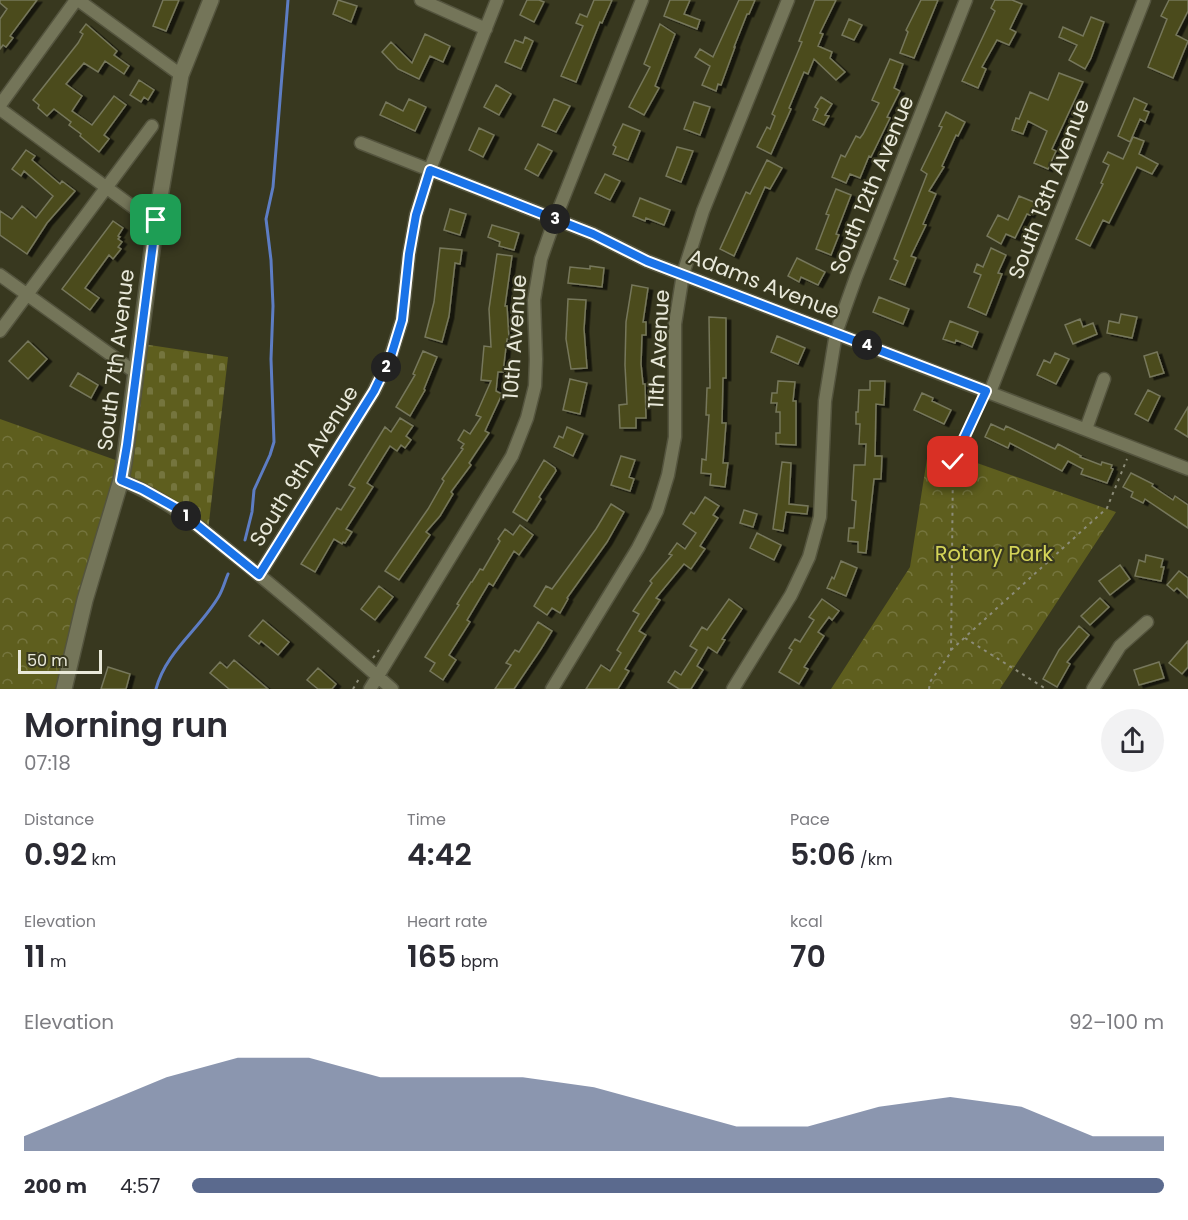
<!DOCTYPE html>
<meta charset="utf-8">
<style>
body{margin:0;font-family:Poppins,sans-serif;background:#f2f2f3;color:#2b2b33;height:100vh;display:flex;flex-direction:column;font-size:22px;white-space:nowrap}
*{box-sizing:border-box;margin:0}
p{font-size:20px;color:#7c7c81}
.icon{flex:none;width:33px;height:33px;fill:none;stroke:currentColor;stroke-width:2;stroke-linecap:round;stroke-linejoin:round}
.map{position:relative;height:689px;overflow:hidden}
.panel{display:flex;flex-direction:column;background:#fff;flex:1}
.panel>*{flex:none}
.scale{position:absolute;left:18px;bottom:15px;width:84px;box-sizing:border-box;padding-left:6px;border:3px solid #e9e9da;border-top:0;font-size:16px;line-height:21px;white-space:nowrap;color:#e9e9da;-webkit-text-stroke:4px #38381f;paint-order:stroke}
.pin{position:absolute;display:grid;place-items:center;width:51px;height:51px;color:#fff;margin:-26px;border-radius:12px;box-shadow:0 3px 9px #0006}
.km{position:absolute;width:30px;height:30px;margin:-15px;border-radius:50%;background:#222;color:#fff;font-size:16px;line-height:30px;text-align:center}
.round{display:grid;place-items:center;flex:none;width:63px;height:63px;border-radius:32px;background:#f2f2f3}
.head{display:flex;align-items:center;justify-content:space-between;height:102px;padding:0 24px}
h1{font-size:33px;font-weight:600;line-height:45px}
.figures{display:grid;grid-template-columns:repeat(3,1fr);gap:9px;height:102px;padding:6px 24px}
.figures div{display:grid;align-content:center}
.figures b{font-size:30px;font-weight:600}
.figures small{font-size:16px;font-weight:400}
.figures p{font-size:16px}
.chart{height:168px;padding:12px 24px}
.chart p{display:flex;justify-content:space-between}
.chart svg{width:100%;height:108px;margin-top:6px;fill:#5b6a8e;opacity:.7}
ul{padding:0 24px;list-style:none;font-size:20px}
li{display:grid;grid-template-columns:96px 72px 1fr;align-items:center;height:45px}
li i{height:15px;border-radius:8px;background:#5b6a8e}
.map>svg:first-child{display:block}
.cemetery{fill:url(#cemetery-stones)}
.park{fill:url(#park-crowns)}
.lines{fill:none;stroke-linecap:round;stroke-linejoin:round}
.stream{stroke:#5d7dc4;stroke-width:3}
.building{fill:#4c4c1b;stroke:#76775b;stroke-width:1.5;filter:url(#shadow)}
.minor-casing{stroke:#54543e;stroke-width:15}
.tertiary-casing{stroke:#54543e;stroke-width:18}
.path{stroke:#8d8d79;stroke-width:2;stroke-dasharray:3 4.5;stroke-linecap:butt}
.minor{stroke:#747559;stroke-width:12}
.tertiary{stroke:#747559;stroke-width:15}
.route-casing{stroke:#fff;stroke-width:12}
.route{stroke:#1a73e8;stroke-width:8}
.labels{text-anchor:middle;stroke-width:4.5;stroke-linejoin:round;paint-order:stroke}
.street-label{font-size:21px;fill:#e9e9da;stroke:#38381f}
.park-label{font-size:21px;fill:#d4d458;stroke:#38381f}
</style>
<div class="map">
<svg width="1188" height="689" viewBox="0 0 1188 689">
<defs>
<pattern id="cemetery-stones" width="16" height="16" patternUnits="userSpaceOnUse" patternTransform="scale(1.5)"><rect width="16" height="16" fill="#5e5e1e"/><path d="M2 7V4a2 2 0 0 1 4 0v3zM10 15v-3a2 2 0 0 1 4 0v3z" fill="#75753e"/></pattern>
<pattern id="park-crowns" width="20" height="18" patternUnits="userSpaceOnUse" patternTransform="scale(1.5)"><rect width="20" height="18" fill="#5e5e1e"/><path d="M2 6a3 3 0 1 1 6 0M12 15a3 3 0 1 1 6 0" fill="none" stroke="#75753e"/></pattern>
<filter id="shadow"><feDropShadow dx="4.5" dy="2.5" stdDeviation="0" flood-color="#0009"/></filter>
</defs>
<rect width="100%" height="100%" fill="#38381f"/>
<path class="cemetery" d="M143 344 228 357 208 531 124 478Z"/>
<path class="park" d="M0 419 124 463 66 689H0Z
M929 446 1116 512 1000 689H831L910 567Z"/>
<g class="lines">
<path class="stream" d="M245 540 252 512 254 490 270 455 274 442 271 359 273 306 271 260 266 219 273 187 288 0
M156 689C166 651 200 629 219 596 223 589 225 581 228 574"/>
</g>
<path class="building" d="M0 0H37L10 36 13 38 6 47 3 45 0 49V19L7 9 0 3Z
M163 0H179L166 31 153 26Z
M338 0 357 6 351 22 333 14Z
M527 0H539L544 2 534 22 520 15Z
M594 0H612L602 23 600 22 576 82 561 76 583 26 576 23 580 14 587 17Z
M670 0H690L684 14 700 20 697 29 664 16Z
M739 0H755L749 14H747L734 47H735L721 85 718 84 716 91 702 85 710 66 695 57 700 49 713 57Z
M815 0H836L820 33 823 34 818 46 832 52 830 58 845 72 836 80 814 59 808 74 804 72 789 108 791 109 771 154 757 147 767 127 770 129 775 116 772 114 802 42 799 41Z
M921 0H938L914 58 900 53 908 32 906 30Z
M995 0H1012L1022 4 1010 29 1016 32 1009 45 997 40 982 67 986 69 978 88 962 81 995 11 991 8Z
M1169 0H1188V11L1176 35 1188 41 1173 78 1148 67 1167 19 1161 16Z
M1091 17 1104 22 1091 58 1085 69 1069 60 1077 45 1059 37 1063 27 1083 36Z
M849 19 862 25 854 40 842 35Z
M86 24 117 51 114 55 129 66 124 74 105 61 98 72 84 63 66 84 82 96 72 111 92 125 114 96 126 105 104 135 109 139 99 152 80 136 81 134 69 125 71 122 54 109 47 116 38 108 39 105 33 100 78 43 83 34 80 32Z
M660 24 675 34 655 86 659 88 644 115 629 107 650 67 644 64Z
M425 34 450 46 443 62 430 56 419 79 398 69 382 52 391 42 412 63Z
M525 37 533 41 521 69 505 62 515 40 523 43Z
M890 59 903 64 894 88 900 91 887 117 890 118 871 157 869 156 860 178 850 174 846 183 832 177 841 155 845 157 856 136 860 138 863 134 879 103 872 100Z
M1059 73 1083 82 1052 149 1056 151 1048 169 1034 163 1047 131 1028 121 1023 134 1012 130 1016 118 1019 119 1030 92 1048 100Z
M139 80 154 90 148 100 144 97 141 102 130 95Z
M496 85 511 94 499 115 484 107Z
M821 97 832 104 825 115 829 116 824 125 813 120 818 109 815 107Z
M1134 98 1147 104 1144 110 1149 112 1145 122 1140 119 1130 142 1118 136Z
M409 99 426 107 415 131 380 115 386 102 403 111Z
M554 99 570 106 556 132 542 126Z
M694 102 710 107 700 135 684 129Z
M946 112 965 122 958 136 956 135 942 166 944 167 929 191 936 194 923 224 926 225 911 256 916 258 905 285 890 279 898 261 894 259 927 174 921 170 942 127 939 126Z
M623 124 640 131 628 160 613 154 616 147 613 145Z
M479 128 494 135 483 157 469 150Z
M1133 137 1144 141 1139 154 1158 164 1152 174 1137 167 1109 223 1103 220 1090 246 1076 239 1103 184 1101 183 1109 165 1103 162 1108 152 1123 159Z
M538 144 552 151 538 176 525 169Z
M677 147 693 151 681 182 666 176Z
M26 150 35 156 32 160 60 184 62 181 75 191 47 223 27 254 0 235V211L12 219 22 206 36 218 53 196 24 171 21 176 12 169Z
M767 160 782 168 770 189 765 187 734 256 720 249 746 192 750 194Z
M605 174 620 181 610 200 595 193Z
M836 189 851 195 836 234 839 235 831 255 816 249 829 215 826 214Z
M1019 196 1036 203 1030 215 1027 214 1015 238 1006 234 1001 244 987 236 998 215 1008 220Z
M640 198 670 210 664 225 646 218 645 221 633 216Z
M450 209 466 214 460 235 444 230Z
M113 221 123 228 118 236 120 237 118 239 122 242 118 247 121 249 113 259 109 255 85 288 99 298 90 310 62 289Z
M492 225 519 233 514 250 499 246 500 242 488 237Z
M440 248 462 250 460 264 455 263 449 316 442 342 425 337 434 302Z
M991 248 1006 255 998 273 1002 274 986 315 968 307 981 275 974 272 977 264 983 267Z
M497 254 512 256 505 306H507L509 339H507L503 372H498L496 391 502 394 485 431 489 433 469 463 471 465 451 492 453 494 440 516 426 532 430 535 399 580 385 571 428 509 444 481 442 479 463 449 461 448 464 444 458 440 464 430 470 434 481 417 476 415 491 381 481 380 484 346 491 347 489 309Z
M797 258 825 272 818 285 801 277 799 282 788 276Z
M590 266 604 268 602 287 568 283 570 267 590 269Z
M632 285 648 288 643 322H646V335H642L641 364 643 384H645L646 418H636V428H620L619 405 627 404 625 365 626 322Z
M879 297 909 309 903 324 873 312Z
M568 299 586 300 584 329 587 368 571 369 566 339Z
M1121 314 1137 317 1132 338 1107 333 1109 321 1119 323Z
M709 317 726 318V378H723L722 423H726L723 463H728L725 487 710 485 711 474 701 473 702 459 706 460 709 415H706L707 388H710Z
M1080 319 1083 327 1093 323 1097 334 1073 344 1065 325Z
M950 321 978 332 972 347 956 340 955 343 943 339Z
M777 336 805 348 798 364 771 352Z
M28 341 47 359 28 379 9 361Z
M423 351 437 357 424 389 425 390 410 416 396 407 415 375 413 374Z
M1157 352 1164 373 1150 377 1144 356Z
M1055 353 1069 359 1056 384 1037 375 1044 360 1050 363Z
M78 373 98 385 91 398 70 386Z
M570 379 587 383 580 414 563 410Z
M778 381 795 382 793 401H796V445L776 444V433H780V412H776L777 403H771L772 393H777Z
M870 381H885L884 405 876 404 875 456H882L881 479H874L866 553 858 552V542L848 541 849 528H854L856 501 852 500 854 465H865L866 444H859L860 424H856V412H858L859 390H870Z
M1148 390 1160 396 1148 421 1135 414Z
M922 393 933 398 932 401 951 410 944 424 914 410Z
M1188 407V437L1175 429Z
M400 418 413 426 406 436 411 440 405 448 401 445 397 451 390 446 367 483 373 487 346 529 352 532 345 543 343 542 342 544 334 539 315 572 301 564 337 508 341 510 355 488 349 485 385 427 391 432Z
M991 424 1004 430 1006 426 1055 449 1058 444 1081 456 1080 457 1101 465 1102 462 1112 465 1111 468 1113 469 1107 483 1081 474 1083 469 1068 461 1062 471 1010 443 1008 448 985 437Z
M567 427 583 434 573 456 554 447 559 436 563 438Z
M621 456 635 460 629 477 634 479 630 491 611 485Z
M544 460 555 468 556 471 539 497 541 499 527 521 513 512Z
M782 462 791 463 789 504 808 506 807 514 786 512 783 531 773 529Z
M1131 473 1153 484 1152 486 1173 500 1175 496 1188 505V528L1145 499 1143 503 1131 497 1133 492 1123 487Z
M705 497 719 506 713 515 718 518 700 546 705 549 691 569 684 564 656 598 660 600 639 631 646 635 625 669 629 671 618 689H586L601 665 610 671 621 653 617 650 639 614 633 611 652 583 650 581 672 555 669 554 677 543 685 549 696 533 683 524 691 512 694 514Z
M611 504 624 512 607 542 567 598 568 599 560 613 552 608 547 615 534 606 546 586 552 589 596 529Z
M744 510 757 514 753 527 740 523Z
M520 525 533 535 519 555 514 551 493 586 489 583 467 620 470 622 449 655 456 660 443 680 430 671 435 663 425 657 459 605 457 604 471 582H472L480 569 483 570 500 541 498 539 505 529 513 535Z
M757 533 781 545 774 560 750 548Z
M1146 555 1163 559 1161 567H1164L1161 581 1135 576 1139 560 1145 562Z
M841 561 857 568 846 596 827 588 832 577 834 579Z
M1120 565 1130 579 1110 595 1099 581Z
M1179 571 1188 578V598L1177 588 1174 591 1167 585Z
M379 586 393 597 375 620 361 609Z
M1100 598 1109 607 1090 625 1081 616Z
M729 599 742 609 722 639 725 640 717 653 708 647 697 666 703 670 691 689H679L668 682 675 671 681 675 697 650 690 646 702 627 707 630Z
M822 599 839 611 832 620 829 617 818 632 824 636 804 667 808 669 799 684 779 672 792 650 789 648 795 639 800 642 814 620 809 617Z
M263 620 289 642 278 655 261 641 259 644 249 636Z
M538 622 552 631 541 649 514 689H495L511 665 506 663 515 650 519 652Z
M1079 626 1089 635 1067 662 1070 664 1057 687 1043 679 1059 650Z
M1188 641V667L1182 674 1169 663Z
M234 660 268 689H229L210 673 220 662 227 668Z
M1159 662 1164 678 1139 685 1134 670Z
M108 667 130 674 126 689H101Z
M318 668 336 684 332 689H318L307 680Z"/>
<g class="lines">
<defs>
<path id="minor" d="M78 0 181 75
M421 0 486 29
M0 105 76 0
M0 109 141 213 156 220
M361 143 593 234 647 261 1188 469
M0 275 136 373
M0 331 152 126
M990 392 1144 0
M1086 429 1104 379
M121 480C168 500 199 526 238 558 291 600 342 645 392 689
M259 575 374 391 391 355 402 320 409 254 416 215 430 169 497 0
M370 689 512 456 527 418 535 386 536 359 534 300 541 259 555 219 642 0
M552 689 638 548 657 511 668 475 675 437V324L683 274 703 211 788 0
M733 689 791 595 809 557 820 517 825 401 836 333 856 277 966 0
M1093 689 1120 646 1147 622"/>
<path id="tertiary" d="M64 689 85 600 121 480 124 463 156 220 181 75 211 0"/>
</defs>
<use href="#minor" class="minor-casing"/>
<use href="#tertiary" class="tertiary-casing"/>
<path class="path" d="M965 638 1046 689
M951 650 1107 508 1127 459
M373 658 379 650
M353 689 360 677
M929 689 930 682 951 652 953 462 981 402"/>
<use href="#minor" class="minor"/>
<use href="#tertiary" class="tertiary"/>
</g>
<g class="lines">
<defs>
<path id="route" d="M156 220 127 445 121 480 142 489 176 508 259 575 374 391 391 356 402 320 409 254 416 215 430 170 593 234 647 261 986 391 953 462"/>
</defs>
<use href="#route" class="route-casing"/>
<use href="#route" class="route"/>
</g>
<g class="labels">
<g class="street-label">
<text transform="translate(872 185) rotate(-68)" y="7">South 12th Avenue</text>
<text transform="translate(1049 189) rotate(-69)" y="7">South 13th Avenue</text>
<text transform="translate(764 284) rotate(21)" y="7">Adams Avenue</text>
<text transform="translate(515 337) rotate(-86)" y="7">10th Avenue</text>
<text transform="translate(659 349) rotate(-87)" y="7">11th Avenue</text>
<text transform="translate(116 360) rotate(-83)" y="7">South 7th Avenue</text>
<text transform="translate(304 466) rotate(-58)" y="7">South 9th Avenue</text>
</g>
<g class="park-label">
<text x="994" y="561">Rotary Park</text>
</g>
</g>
</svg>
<div class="scale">50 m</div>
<div class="pin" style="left:156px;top:220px;background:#1e9e55"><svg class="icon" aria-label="arrive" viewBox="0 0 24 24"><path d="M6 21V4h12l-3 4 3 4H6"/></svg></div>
<div class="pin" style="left:953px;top:462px;background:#d93025"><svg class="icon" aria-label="check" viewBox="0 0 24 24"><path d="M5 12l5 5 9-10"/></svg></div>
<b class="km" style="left:186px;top:516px">1</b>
<b class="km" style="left:386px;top:367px">2</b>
<b class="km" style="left:555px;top:219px">3</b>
<b class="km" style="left:867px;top:345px">4</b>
</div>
<section class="panel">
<div class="head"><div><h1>Morning run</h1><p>07:18</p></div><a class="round"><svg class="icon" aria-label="share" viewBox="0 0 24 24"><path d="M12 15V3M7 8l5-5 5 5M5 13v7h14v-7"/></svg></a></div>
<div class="figures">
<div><p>Distance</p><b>0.92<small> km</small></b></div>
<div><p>Time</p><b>4:42</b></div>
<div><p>Pace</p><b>5:06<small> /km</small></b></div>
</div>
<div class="figures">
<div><p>Elevation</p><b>11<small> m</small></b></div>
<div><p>Heart rate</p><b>165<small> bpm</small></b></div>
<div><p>kcal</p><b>70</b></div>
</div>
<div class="chart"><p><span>Elevation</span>92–100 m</p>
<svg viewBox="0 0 160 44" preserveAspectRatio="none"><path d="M0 44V38L10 26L20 14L30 6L40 6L50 14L60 14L70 14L80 18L90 26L100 34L110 34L120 26L130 22L140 26L150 38L160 38V44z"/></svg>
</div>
<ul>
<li><b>200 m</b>4:57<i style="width:100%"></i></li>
</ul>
</section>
